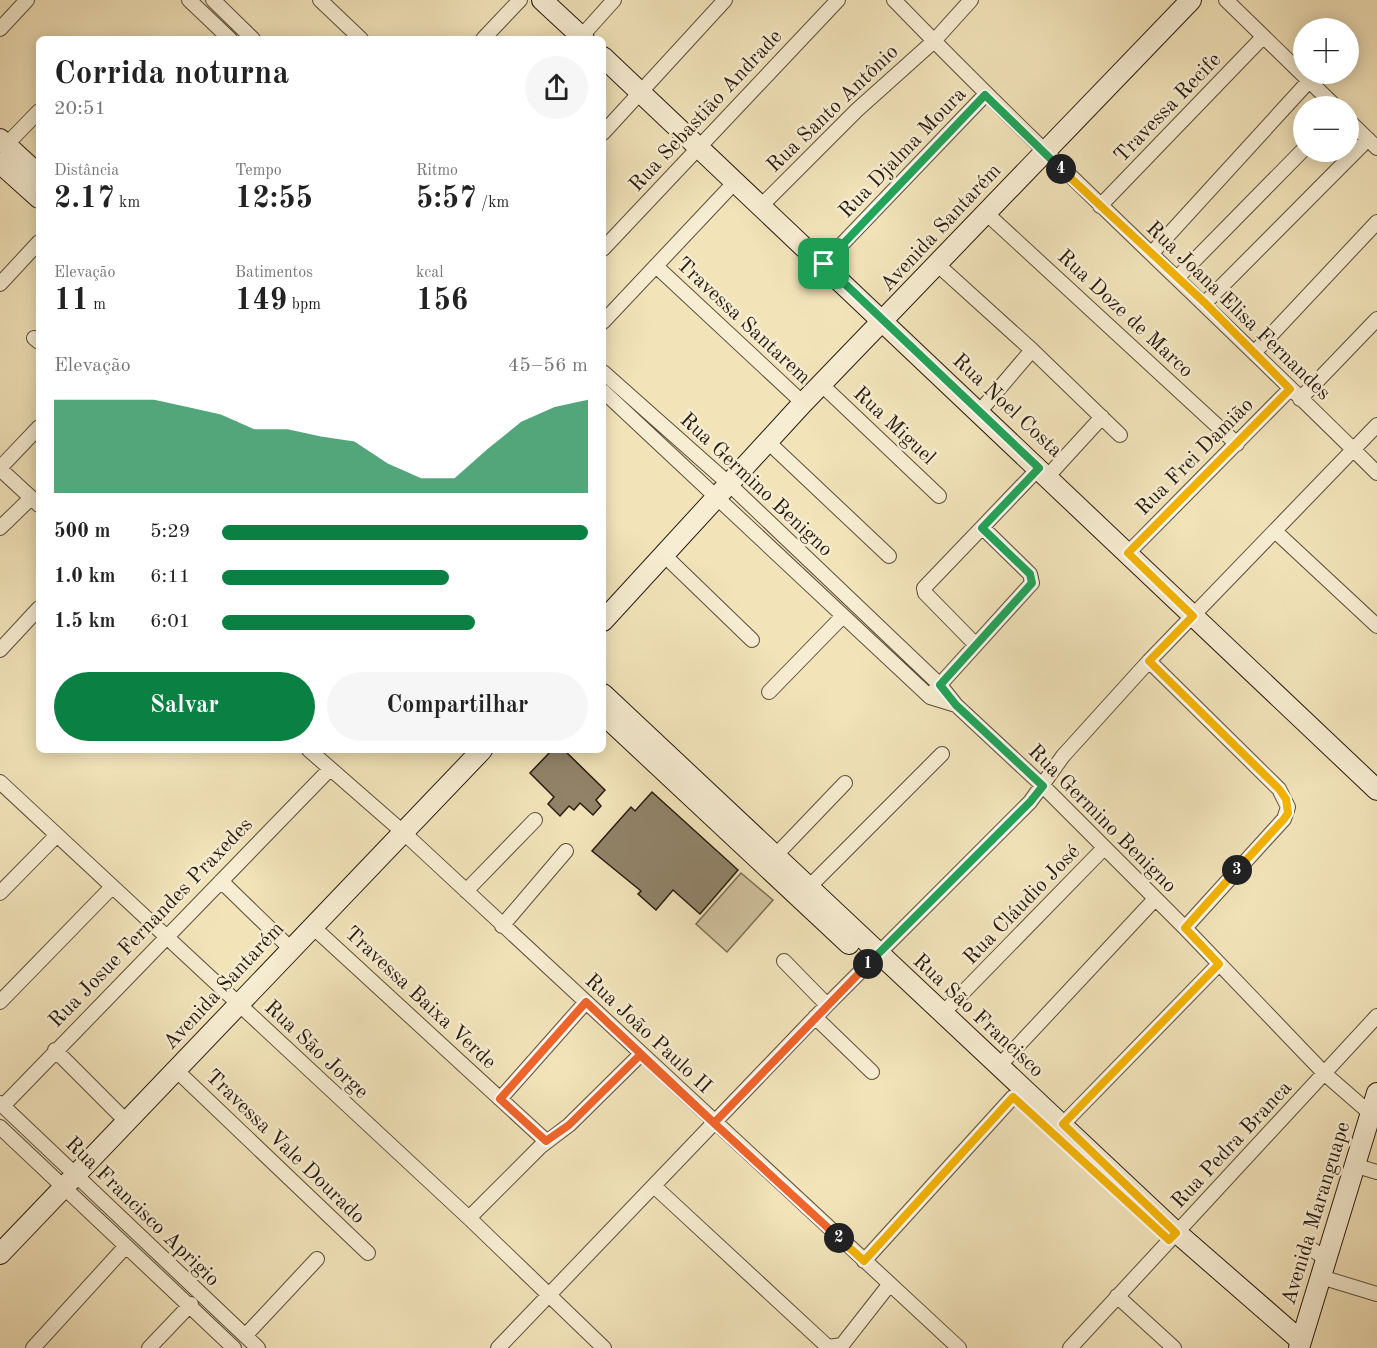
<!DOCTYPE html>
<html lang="pt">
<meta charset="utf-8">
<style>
body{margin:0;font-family:"Old Standard TT",serif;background:#f6f6f6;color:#222;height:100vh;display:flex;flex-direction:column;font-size:22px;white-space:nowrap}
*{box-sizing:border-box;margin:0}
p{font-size:20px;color:#767676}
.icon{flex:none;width:33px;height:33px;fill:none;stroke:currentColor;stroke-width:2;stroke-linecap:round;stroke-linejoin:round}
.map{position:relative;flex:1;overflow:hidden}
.side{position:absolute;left:36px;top:36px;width:570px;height:717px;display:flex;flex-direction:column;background:#fff;border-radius:9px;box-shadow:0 3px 15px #0003}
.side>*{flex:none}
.buttons{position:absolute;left:1293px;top:18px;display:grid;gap:12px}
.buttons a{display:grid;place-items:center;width:66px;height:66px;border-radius:50%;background:#fff;box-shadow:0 3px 15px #0003;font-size:30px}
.pin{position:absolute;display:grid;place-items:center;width:51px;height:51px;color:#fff;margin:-26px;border-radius:12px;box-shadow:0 3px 9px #0006}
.km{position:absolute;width:30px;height:30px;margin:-15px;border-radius:50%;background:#222;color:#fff;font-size:16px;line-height:30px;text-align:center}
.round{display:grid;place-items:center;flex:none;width:63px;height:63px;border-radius:32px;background:#f6f6f6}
.overview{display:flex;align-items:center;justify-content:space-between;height:102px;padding:0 18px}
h1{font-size:33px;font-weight:800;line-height:45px}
.stats{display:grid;grid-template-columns:repeat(3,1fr);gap:9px;height:102px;padding:6px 18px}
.stats div{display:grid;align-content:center}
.stats b{font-size:30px;font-weight:800}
.stats small{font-size:16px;font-weight:400}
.stats p{font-size:16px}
.chart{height:168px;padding:12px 18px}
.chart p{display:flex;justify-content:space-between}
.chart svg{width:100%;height:108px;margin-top:6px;fill:#0b8043;opacity:.7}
.primary-button{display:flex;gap:12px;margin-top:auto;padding:12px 18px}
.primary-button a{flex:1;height:69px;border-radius:36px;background:#0b8043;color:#fff;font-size:24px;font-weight:800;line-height:69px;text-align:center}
.primary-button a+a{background:#f6f6f6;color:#222}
ul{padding:0 18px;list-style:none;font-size:20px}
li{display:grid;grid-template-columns:96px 72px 1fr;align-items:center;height:45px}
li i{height:15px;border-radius:8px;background:#0b8043}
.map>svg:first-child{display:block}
.pitch{fill:#cfc19d;stroke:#7b6e58;stroke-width:1.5}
.building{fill:#918369;stroke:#271c12;stroke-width:1.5}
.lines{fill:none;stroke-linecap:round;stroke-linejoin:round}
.street-casing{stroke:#5a4e3c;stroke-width:16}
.secondary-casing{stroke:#271c12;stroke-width:22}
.street{stroke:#f7edd2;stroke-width:14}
.secondary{stroke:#f7edd2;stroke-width:20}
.split-1-casing{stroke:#fff;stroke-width:12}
.split-2-casing{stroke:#fff;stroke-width:12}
.split-3-casing{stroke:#fff;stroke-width:12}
.split-4-casing{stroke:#fff;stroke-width:12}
.split-5-casing{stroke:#fff;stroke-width:12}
.split-1{stroke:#22a559;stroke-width:8}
.split-2{stroke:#f0652b;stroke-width:8}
.split-3{stroke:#f5b400;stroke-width:8}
.split-4{stroke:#f5b400;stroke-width:8}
.split-5{stroke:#22a559;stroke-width:8}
.labels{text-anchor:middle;stroke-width:5;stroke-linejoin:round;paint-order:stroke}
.street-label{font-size:21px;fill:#271c12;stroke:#f7edd2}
</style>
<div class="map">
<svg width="1377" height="1348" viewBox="0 0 1377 1348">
<rect width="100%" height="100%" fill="#f2e3b9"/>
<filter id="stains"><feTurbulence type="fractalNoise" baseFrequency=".00333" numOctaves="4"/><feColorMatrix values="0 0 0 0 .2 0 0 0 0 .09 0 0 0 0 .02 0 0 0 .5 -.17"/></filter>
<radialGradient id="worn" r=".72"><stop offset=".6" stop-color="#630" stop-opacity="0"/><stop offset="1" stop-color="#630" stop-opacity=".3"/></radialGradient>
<path class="pitch" d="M741 873 773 900 727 952 696 924Z"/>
<path class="building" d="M552 750H564L605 790 596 800 601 806 593 815 580 803 574 810 569 806 560 816 548 804 554 797 530 773Z
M652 792 738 870 700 914 673 890 656 910 638 894 641 891 592 851 631 807 635 811Z"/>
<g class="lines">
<defs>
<path id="street" d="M189 0 230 39
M213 0 253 39
M320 0 361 39
M894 0C1051 162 1217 314 1377 473
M1226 0 1335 106
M0 29 27 0
M483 39 520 0
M579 39 614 0
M1348 120 1377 148
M603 133 725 0
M6 145 39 111
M1100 206 1263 37
M760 207 857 110 934 41 971 0
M986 213 1237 444
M603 249 838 0
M1152 253 1309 81
M823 264 985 95
M938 265 1032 350 1120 435
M657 267 803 403
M1178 277 1304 149
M0 284 39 242
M1205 303 1368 139
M603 322 734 183
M34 338 39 342
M1254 353 1377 222
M603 372 728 483 940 685 956 705 1043 786 1185 928 1325 1074 1371 1114
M822 385 939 496
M603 391 930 697 956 705
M1300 399 1377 319
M980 411 1032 350
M767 441 889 556
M0 468 39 427
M0 469 39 505
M1048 476 1102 417
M0 528 31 498
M1275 531 1377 626
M1128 553 1290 389
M664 555 752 640
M975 644 925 593 924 588 1039 468
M0 650 39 608
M1149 661 1279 789 1288 807 1284 819 1185 928
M935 690 1032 583 1030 574 983 528
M769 692 842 617
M309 750 404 833 959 1348
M0 782 469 1218 604 1348
M776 855 845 783
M221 881 290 948
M809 887 942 754
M466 891 535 820
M0 893 57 835
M502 926 566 851
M313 927 546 1141
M784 961 827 1005
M0 1002 112 887
M942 1014 1104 848
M815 1017 872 1072
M55 1050 126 1121
M999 1066 1155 899
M176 1070 368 1253
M500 1099 586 1002
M0 1103 258 1348
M3 1106 329 770
M1063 1124 1219 964
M0 1127 234 1348
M1357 1166 1377 1172
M654 1186 828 1347 842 1345 889 1285
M469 1218 540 1147 569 1125 640 1055
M1313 1250 1326 1259
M864 1261 1013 1097
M1321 1277 1377 1294
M1117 1296 1174 1348
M245 1336 317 1259
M33 1348 126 1246
M149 1348 191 1304
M498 1348 827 1005 1030 802 1063 756 1149 661 1377 425
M1070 1348 1377 1016"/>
<path id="secondary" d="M542 0 584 39
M603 57 1377 790
M0 139 39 175
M0 163 39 198
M603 621 803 403 1191 0
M603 694 1176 1232 1301 1341
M603 714 849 944
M0 1254 482 750
M1299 1348 1377 1093"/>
</defs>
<use href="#street" class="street-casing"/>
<use href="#secondary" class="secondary-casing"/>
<use href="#street" class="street"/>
<use href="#secondary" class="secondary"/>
</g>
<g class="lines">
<defs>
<path id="split-1" d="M824 264 1039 468 982 528 1030 574 1032 583 940 685 956 705 1043 786 1030 802 868 964"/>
<path id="split-2" d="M839 1238 640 1055 569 1125 546 1141 500 1099 586 1002 714 1123 868 964"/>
<path id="split-3" d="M839 1238 864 1261 1013 1097 1169 1240 1176 1233 1063 1124 1219 964 1185 928 1237 870"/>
<path id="split-4" d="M1061 169 1205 303 1290 389 1128 553 1193 616 1149 661 1279 789 1286 799 1288 813 1284 819 1237 870"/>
<path id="split-5" d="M824 264 985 95 1061 169"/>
</defs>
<use href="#split-1" class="split-1-casing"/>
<use href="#split-2" class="split-2-casing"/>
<use href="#split-3" class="split-3-casing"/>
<use href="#split-4" class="split-4-casing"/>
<use href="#split-5" class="split-5-casing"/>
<use href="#split-1" class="split-1"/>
<use href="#split-2" class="split-2"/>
<use href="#split-3" class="split-3"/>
<use href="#split-4" class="split-4"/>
<use href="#split-5" class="split-5"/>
</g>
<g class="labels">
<g class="street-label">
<text transform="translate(1167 107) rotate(-46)" y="7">Travessa Recife</text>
<text transform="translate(832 108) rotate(-44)" y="7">Rua Santo Antônio</text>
<text transform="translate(705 110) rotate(-47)" y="7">Rua Sebastião Andrade</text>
<text transform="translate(902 152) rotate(-46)" y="7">Rua Djalma Moura</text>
<text transform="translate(940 227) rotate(-47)" y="7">Avenida Santarém</text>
<text transform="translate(1239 310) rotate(44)" y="7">Rua Joana Elisa Fernandes</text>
<text transform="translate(1126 313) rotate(43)" y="7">Rua Doze de Marco</text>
<text transform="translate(744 320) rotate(43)" y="7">Travessa Santarem</text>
<text transform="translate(1008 405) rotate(43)" y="7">Rua Noel Costa</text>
<text transform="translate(895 425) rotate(43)" y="7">Rua Miguel</text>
<text transform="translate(1194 456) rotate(-45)" y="7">Rua Frei Damião</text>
<text transform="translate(757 484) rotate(43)" y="7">Rua Germino Benigno</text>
<text transform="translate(1103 818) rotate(45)" y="7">Rua Germino Benigno</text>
<text transform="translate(1021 904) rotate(-46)" y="7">Rua Cláudio José</text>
<text transform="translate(150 922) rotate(-46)" y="7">Rua Josue Fernandes Praxedes</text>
<text transform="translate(223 985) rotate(-47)" y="7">Avenida Santarém</text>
<text transform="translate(421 997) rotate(43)" y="7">Travessa Baixa Verde</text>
<text transform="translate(979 1015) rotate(43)" y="7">Rua São Francisco</text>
<text transform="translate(649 1033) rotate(43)" y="7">Rua João Paulo II</text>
<text transform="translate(317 1049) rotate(43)" y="7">Rua São Jorge</text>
<text transform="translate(1231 1144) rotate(-47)" y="7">Rua Pedra Branca</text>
<text transform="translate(286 1146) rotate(44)" y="7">Travessa Vale Dourado</text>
<text transform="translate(143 1211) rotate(44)" y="7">Rua Francisco Aprigio</text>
<text transform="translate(1315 1213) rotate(-73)" y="7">Avenida Maranguape</text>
</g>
</g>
<rect width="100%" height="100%" filter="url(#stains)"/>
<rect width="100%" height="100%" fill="url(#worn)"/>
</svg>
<div class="buttons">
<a>+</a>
<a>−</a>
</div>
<div class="pin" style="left:824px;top:264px;background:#1e9e55"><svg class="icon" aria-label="arrive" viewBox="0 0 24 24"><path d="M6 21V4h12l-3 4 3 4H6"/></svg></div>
<b class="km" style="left:868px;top:964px">1</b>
<b class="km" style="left:839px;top:1238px">2</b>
<b class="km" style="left:1237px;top:870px">3</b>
<b class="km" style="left:1061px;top:169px">4</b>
<section class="side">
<div class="overview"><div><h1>Corrida noturna</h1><p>20:51</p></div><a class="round"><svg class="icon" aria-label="share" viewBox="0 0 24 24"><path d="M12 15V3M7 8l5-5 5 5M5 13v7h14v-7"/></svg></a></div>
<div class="stats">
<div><p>Distância</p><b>2.17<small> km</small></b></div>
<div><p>Tempo</p><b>12:55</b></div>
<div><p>Ritmo</p><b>5:57<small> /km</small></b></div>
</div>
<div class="stats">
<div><p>Elevação</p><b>11<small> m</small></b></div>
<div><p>Batimentos</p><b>149<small> bpm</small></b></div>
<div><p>kcal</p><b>156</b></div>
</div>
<div class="chart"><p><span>Elevação</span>45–56 m</p>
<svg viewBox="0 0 160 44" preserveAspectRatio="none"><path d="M0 44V6L10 6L20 6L30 6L40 9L50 12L60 18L70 18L80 21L90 23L100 32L110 38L120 38L130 26L140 15L150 9L160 6V44z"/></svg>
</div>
<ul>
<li><b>500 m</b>5:29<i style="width:100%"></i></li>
<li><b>1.0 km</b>6:11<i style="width:62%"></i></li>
<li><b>1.5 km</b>6:01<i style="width:69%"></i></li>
</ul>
<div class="primary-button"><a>Salvar</a><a>Compartilhar</a></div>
</section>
</div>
